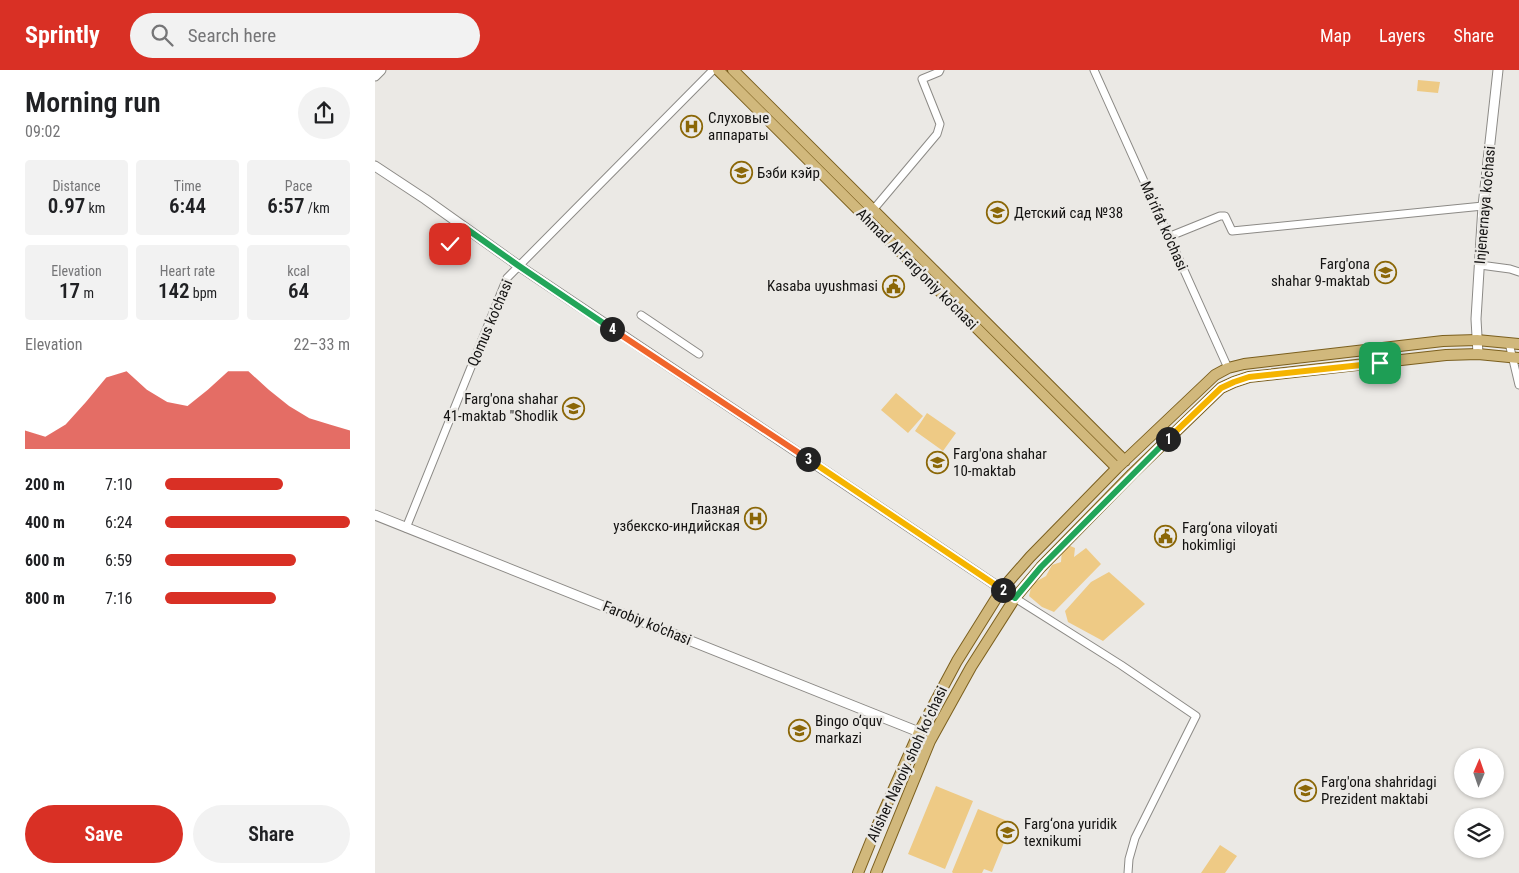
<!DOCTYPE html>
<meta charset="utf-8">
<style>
body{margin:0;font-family:"Roboto Condensed",sans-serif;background:#f2f2f2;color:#202124;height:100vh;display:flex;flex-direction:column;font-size:19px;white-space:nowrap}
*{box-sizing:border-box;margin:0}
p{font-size:16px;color:#757577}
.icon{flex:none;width:28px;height:28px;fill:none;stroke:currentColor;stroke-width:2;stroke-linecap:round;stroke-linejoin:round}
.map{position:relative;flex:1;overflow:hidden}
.panel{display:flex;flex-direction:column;background:#fff;width:375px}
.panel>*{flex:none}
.needle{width:32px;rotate:2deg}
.controls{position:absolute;left:1079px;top:678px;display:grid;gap:10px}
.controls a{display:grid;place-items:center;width:50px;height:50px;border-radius:50%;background:#fff;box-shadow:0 1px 4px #0004;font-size:25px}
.pin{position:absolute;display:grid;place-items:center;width:42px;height:42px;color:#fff;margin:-21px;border-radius:10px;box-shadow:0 2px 8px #0006}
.km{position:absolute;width:25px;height:25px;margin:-12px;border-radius:50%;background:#222;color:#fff;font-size:14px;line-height:25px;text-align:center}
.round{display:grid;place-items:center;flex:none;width:52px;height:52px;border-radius:26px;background:#f2f2f2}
.overview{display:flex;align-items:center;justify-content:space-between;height:85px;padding:0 25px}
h1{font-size:28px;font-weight:600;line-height:38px}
.figures{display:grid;grid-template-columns:repeat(3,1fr);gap:8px;height:85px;padding:5px 25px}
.figures div{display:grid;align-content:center;border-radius:5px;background:#f2f2f2;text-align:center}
.figures b{font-size:21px;font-weight:600}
.figures small{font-size:14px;font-weight:400}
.figures p{font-size:14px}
.chart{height:140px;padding:10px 25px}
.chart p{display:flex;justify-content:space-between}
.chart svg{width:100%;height:90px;margin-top:5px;fill:#d93025;opacity:.7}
.button{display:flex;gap:10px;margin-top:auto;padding:10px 25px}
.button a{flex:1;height:58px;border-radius:30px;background:#d93025;color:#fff;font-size:20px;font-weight:600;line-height:58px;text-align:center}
.button a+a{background:#f2f2f2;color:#202124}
ul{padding:0 25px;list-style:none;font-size:16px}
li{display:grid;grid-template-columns:80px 60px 1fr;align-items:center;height:38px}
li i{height:12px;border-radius:6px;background:#d93025}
header{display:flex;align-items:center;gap:30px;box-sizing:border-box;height:70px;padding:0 25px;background:#d93025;color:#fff}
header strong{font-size:24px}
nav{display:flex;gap:28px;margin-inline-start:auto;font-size:18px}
.search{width:350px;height:45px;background:#f2f2f2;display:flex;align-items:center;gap:12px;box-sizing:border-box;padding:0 18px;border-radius:28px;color:#757577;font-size:19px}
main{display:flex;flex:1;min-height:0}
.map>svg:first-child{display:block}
.green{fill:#eeca85}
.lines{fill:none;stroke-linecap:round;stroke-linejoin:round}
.street-casing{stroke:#8c8a86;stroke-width:9}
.secondary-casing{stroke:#8c8a86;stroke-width:11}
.primary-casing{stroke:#7b5f1e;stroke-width:12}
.street{stroke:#fff;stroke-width:7}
.secondary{stroke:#fff;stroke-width:9}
.primary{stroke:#d1b87c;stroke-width:10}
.split-1-casing{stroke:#fff;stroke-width:10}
.split-2-casing{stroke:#fff;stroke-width:10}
.split-3-casing{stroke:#fff;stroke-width:10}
.split-4-casing{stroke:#fff;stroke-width:10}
.split-5-casing{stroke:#fff;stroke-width:10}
.split-1{stroke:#f5b400;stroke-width:6}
.split-2{stroke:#22a559;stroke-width:6}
.split-3{stroke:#f5b400;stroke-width:6}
.split-4{stroke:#f0652b;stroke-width:6}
.split-5{stroke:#22a559;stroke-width:6}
.labels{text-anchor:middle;stroke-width:5;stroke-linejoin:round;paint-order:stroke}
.poi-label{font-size:15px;fill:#141312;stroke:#ebe9e5;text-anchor:start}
.street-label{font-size:15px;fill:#141312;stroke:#ebe9e5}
</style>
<header>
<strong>Sprintly</strong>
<div class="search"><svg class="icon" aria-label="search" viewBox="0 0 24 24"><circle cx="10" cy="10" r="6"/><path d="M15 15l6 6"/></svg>Search here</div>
<nav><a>Map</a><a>Layers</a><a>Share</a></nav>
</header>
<main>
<section class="panel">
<div class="overview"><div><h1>Morning run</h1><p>09:02</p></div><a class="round"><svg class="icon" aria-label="share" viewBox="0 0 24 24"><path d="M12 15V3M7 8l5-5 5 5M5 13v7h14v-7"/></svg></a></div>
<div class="figures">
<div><p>Distance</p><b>0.97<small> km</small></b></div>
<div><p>Time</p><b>6:44</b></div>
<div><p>Pace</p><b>6:57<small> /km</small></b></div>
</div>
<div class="figures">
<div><p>Elevation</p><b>17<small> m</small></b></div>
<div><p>Heart rate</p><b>142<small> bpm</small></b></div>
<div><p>kcal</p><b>64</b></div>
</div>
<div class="chart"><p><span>Elevation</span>22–33 m</p>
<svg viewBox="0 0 160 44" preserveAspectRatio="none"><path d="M0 44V35L10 38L20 32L30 21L40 9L50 6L60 15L70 21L80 23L90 15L100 6L110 6L120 15L130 23L140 29L150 32L160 35V44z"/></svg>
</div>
<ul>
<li><b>200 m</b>7:10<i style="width:64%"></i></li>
<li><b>400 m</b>6:24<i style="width:100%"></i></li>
<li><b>600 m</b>6:59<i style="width:71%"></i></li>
<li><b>800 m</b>7:16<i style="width:60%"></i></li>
</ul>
<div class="button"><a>Save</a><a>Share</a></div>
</section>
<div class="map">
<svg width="1144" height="803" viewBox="0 0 1144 803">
<rect width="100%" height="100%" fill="#ebe9e5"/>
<path class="green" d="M1043 10 1065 12 1063 23 1042 21Z
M521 323 548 346 533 363 506 340Z
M552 343 581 363 568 381 540 361Z
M693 475 700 478 699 487 711 478 726 494 679 542 667 537 654 526 657 514 671 506 677 495 686 492 687 479Z
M734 502 770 534 728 571 693 552 690 541 716 512Z
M561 716 598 731 570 799 533 784Z
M603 739 637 753 617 802 609 799 607 803H578L577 802Z
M845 775 862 786 850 803H826Z"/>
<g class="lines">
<defs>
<path id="street" d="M719 0 853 298
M498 140 562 64 565 54 547 9 564 2 565 0
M793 167 845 146H850L857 161 1108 136
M66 174 72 178
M82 185 72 178 89 157
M1105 195 1135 199 1144 202
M266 245 324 284
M1134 273 1144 315
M31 458 132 208 338 0
M640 528 746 595 821 646 760 768 754 789 753 803"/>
<path id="secondary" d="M0 6 6 0
M0 96 50 129 144 196 640 528
M1103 284 1101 249 1108 136 1123 0
M0 445 544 662"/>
<path id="primary" d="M343 0 742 398
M358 0 750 391
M483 803 500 761 544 662 582 591 627 519 655 487 742 398 840 305 853 298 869 294 1068 271 1102 270 1144 274
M501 803 555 671 596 597 640 528 666 497 757 404 846 318 859 312 874 307 1071 285 1103 284 1144 288"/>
</defs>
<use href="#street" class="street-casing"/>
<use href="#secondary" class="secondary-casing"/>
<use href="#primary" class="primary-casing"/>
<use href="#street" class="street"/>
<use href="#secondary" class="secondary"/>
<use href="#primary" class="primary"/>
</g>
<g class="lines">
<defs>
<path id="split-1" d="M793 369 846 318 859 312 874 307 1005 293"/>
<path id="split-2" d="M628 520 640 528 666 497 793 369"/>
<path id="split-3" d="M433 389 628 520"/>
<path id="split-4" d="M237 259 433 389"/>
<path id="split-5" d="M75 174 89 157 144 196 237 259"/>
</defs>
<use href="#split-1" class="split-1-casing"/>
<use href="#split-2" class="split-2-casing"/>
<use href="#split-3" class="split-3-casing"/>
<use href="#split-4" class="split-4-casing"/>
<use href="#split-5" class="split-5-casing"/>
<use href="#split-1" class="split-1"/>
<use href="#split-2" class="split-2"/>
<use href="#split-3" class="split-3"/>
<use href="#split-4" class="split-4"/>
<use href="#split-5" class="split-5"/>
</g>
<defs>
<symbol id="hospital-ring" viewBox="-11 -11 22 22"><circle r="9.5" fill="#ebe9e5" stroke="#8b6707" stroke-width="1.5"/><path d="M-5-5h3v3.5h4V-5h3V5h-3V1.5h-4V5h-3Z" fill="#8b6707"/></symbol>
<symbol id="school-ring" viewBox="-11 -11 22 22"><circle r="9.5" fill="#ebe9e5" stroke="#8b6707" stroke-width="1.5"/><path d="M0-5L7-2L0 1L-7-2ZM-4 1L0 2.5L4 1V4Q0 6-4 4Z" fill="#8b6707"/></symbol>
<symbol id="civic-ring" viewBox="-11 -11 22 22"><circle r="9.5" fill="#ebe9e5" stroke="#8b6707" stroke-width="1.5"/><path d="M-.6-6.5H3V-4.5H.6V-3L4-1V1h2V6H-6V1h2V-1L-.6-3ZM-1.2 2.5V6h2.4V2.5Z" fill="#8b6707"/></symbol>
<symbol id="university-ring" viewBox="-11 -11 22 22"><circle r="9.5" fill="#ebe9e5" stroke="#8b6707" stroke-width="1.5"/><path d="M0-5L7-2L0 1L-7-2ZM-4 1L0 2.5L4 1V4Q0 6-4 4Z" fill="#8b6707"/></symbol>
</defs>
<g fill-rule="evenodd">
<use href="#hospital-ring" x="304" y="44" width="25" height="25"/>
<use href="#school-ring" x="354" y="90" width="25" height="25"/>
<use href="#school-ring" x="610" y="130" width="25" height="25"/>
<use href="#school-ring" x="998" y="190" width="25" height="25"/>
<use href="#civic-ring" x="506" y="204" width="25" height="25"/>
<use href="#school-ring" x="186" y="326" width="25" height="25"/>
<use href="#school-ring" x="550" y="380" width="25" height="25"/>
<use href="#hospital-ring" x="368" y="436" width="25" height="25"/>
<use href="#civic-ring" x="778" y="454" width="25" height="25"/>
<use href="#school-ring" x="412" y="648" width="25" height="25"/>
<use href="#school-ring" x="918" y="708" width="25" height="25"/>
<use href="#university-ring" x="620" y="750" width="25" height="25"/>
</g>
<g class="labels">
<g class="poi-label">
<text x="333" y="53">Слуховые<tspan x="333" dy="17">аппараты</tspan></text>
<text x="382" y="108">Бэби кэйр</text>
<text x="639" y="148">Детский сад №38</text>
<text x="995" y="199" text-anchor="end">Farg'ona<tspan x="995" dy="17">shahar 9-maktab</tspan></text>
<text x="503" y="221" text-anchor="end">Kasaba uyushmasi</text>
<text x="183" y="334" text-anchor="end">Farg'ona shahar<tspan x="183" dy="17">41-maktab "Shodlik</tspan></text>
<text x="578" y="389">Farg'ona shahar<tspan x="578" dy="17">10-maktab</tspan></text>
<text x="365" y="444" text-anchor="end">Глазная<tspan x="365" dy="17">узбекско-индийская</tspan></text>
<text x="807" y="463">Farg‘ona viloyati<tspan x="807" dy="17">hokimligi</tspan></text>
<text x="440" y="656">Bingo o‘quv<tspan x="440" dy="17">markazi</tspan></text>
<text x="946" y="717">Farg'ona shahridagi<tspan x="946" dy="17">Prezident maktabi</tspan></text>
<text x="649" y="759">Farg‘ona yuridik<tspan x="649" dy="17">texnikumi</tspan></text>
</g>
<g class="street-label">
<text transform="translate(1110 135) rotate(-85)" y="5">Injenernaya ko'chasi</text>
<text transform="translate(789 156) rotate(66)" y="5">Ma'rifat ko'chasi</text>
<text transform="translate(542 199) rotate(45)" y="5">Ahmad Al-Farg'oniy ko'chasi</text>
<text transform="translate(115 253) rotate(-67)" y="5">Qomus ko'chasi</text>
<text transform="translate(272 553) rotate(22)" y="5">Farobiy ko'chasi</text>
<text transform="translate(532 694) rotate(-65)" y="5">Alisher Navoiy shoh koʻchasi</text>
</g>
</g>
</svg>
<div class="controls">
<a><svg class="needle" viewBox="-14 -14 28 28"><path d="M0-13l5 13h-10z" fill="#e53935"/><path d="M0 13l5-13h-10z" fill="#757577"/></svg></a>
<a><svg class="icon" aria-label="layers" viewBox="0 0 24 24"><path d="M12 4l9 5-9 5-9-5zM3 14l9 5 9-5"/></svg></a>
</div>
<div class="pin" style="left:1005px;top:293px;background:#1e9e55"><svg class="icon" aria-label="arrive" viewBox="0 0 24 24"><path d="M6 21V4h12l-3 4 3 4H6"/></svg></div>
<div class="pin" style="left:75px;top:174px;background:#d93025"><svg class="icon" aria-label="check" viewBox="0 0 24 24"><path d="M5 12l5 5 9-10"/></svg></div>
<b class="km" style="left:793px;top:369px">1</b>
<b class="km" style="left:628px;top:520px">2</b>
<b class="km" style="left:433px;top:389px">3</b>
<b class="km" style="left:237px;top:259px">4</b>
</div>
</main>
